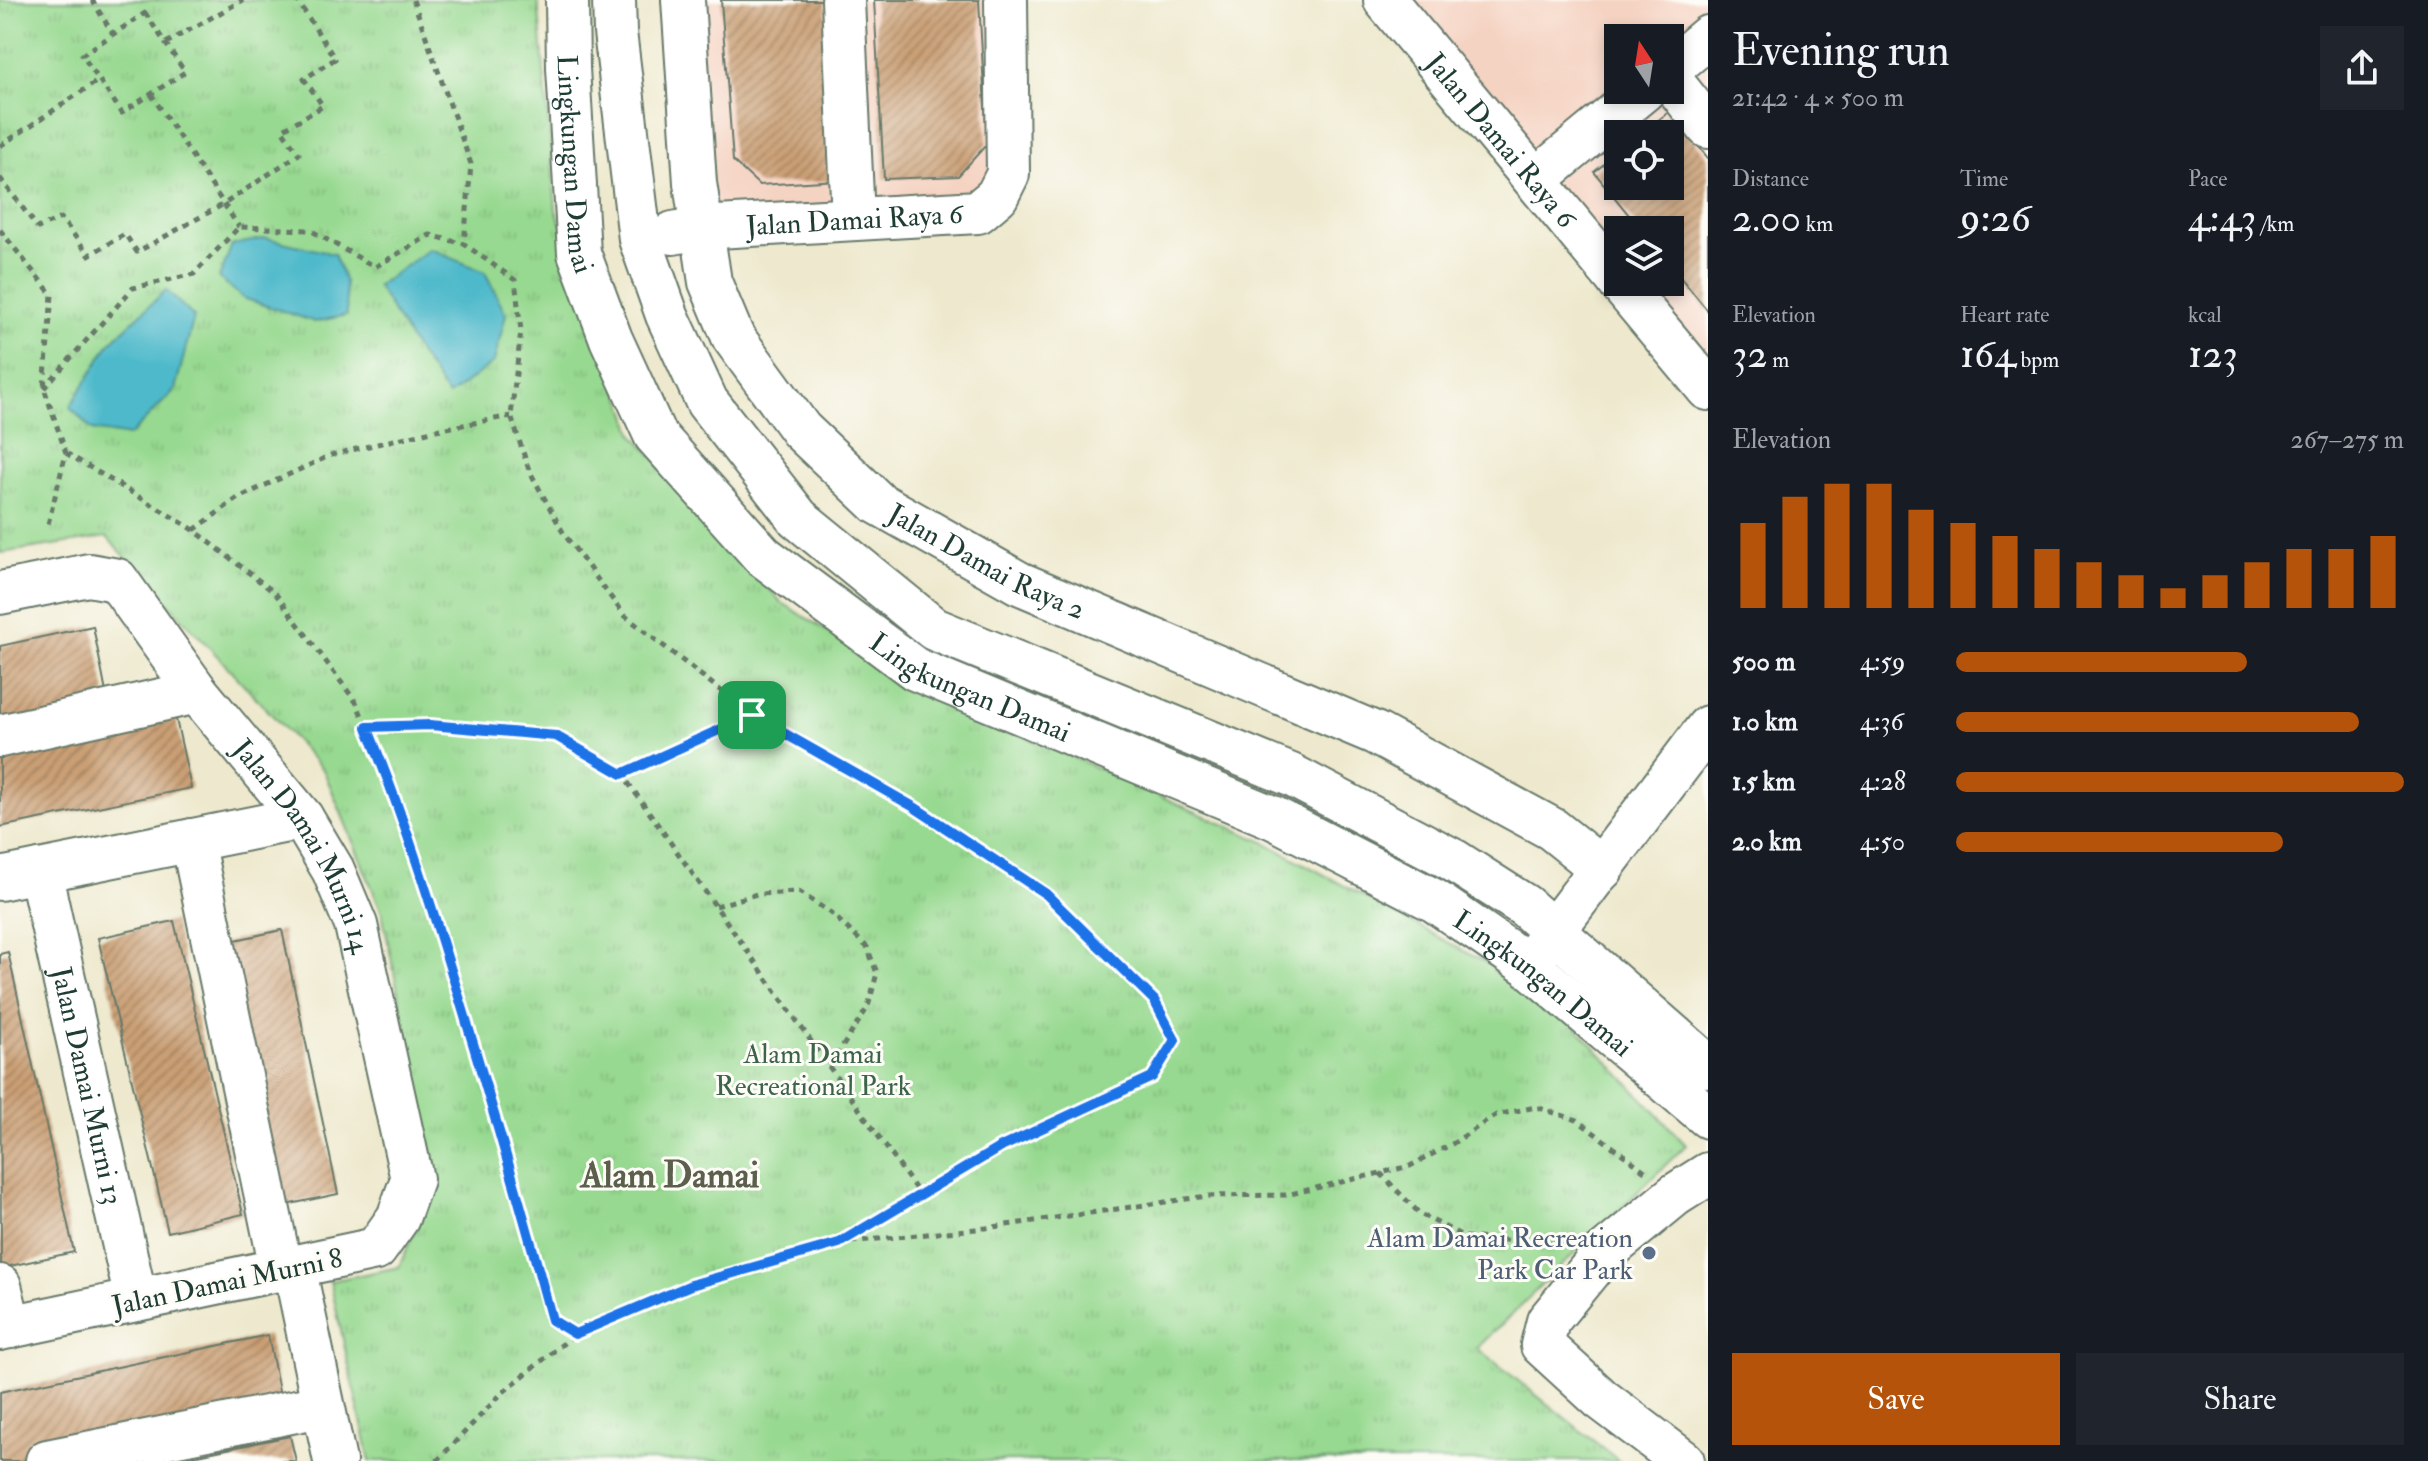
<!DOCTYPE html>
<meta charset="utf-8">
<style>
body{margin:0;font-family:"IM FELL Double Pica",serif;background:#20242c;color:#f1f3f6;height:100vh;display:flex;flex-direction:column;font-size:30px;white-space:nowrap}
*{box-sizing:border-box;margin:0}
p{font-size:26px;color:#9ea1a6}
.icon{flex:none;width:44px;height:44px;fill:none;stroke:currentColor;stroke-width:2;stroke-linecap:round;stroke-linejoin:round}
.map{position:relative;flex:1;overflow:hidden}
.sheet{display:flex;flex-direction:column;background:#171b24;width:720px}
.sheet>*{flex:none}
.needle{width:52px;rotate:348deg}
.controls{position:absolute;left:1604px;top:24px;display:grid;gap:16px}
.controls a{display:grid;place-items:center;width:80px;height:80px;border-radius:0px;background:#171b24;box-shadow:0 4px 12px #0003;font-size:40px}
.pin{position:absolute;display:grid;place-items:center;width:68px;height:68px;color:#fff;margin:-34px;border-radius:16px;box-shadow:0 4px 12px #0006}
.round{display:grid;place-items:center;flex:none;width:84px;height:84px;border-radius:0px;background:#20242c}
.overview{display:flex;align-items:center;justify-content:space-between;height:136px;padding:0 24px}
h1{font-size:44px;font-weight:600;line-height:60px}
.stats{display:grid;grid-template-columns:repeat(3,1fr);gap:12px;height:136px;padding:8px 24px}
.stats div{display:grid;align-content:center}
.stats b{font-size:40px;font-weight:600}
.stats small{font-size:22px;font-weight:400}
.stats p{font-size:22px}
.chart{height:224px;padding:16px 24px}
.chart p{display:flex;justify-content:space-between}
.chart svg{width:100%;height:144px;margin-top:8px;stroke:#b45309;stroke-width:6}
.cta{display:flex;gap:16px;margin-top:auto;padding:16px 24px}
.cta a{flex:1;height:92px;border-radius:0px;background:#b45309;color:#fff;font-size:32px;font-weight:600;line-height:92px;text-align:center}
.cta a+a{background:#20242c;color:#f1f3f6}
ul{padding:0 24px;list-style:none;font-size:26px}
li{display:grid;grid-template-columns:128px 96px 1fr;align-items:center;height:60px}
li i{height:20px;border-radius:10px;background:#b45309}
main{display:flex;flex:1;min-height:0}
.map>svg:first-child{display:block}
.built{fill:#f5d3c2;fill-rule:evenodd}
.park{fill:url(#park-tufts);stroke:#5b8b62;stroke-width:2}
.water{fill:#4eb9ca;stroke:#367b7f;stroke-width:2}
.building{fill:url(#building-hatch)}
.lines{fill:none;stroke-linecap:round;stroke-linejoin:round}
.minor-casing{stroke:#67796a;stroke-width:46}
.path{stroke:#67796a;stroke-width:5;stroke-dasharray:6 6;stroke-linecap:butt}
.minor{stroke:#fff;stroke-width:42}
.route-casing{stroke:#fff;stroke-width:16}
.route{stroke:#1a73e8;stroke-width:10}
.service-dot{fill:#5c6f8a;stroke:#fdfcf7;stroke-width:3}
.labels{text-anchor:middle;stroke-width:6;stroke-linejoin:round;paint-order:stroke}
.street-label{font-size:28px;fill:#1f3d34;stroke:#fdfcf7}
.park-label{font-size:28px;fill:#3d644b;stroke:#fdfcf7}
.service-label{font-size:28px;fill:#4e5e75;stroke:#fdfcf7;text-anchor:end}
.district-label{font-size:36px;font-weight:bold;fill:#5b5f4b;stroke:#fdfcf7}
</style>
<main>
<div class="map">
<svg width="1708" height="1461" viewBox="0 0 1708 1461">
<defs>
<pattern id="park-tufts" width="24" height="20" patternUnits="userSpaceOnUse" patternTransform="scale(2)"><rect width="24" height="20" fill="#97d990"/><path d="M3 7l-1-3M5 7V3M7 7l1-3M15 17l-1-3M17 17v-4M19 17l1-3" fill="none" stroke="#82bb7d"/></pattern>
<pattern id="building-hatch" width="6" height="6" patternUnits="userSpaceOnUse" patternTransform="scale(2)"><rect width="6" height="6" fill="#ca9f75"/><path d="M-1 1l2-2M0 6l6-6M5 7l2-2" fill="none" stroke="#a38361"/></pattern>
</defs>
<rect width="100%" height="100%" fill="#fdfcf7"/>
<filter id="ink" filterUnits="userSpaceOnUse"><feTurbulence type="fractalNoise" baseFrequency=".0125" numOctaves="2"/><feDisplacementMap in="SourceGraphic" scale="16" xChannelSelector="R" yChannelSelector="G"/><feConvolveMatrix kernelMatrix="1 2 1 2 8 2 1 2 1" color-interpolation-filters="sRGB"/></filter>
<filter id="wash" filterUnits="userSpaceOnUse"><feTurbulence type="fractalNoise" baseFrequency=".006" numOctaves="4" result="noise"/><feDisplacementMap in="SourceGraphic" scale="32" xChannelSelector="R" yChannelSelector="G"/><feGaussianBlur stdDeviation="1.8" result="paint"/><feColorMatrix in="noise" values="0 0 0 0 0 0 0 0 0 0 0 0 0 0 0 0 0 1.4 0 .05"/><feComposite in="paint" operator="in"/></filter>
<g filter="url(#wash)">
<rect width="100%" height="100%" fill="#eee9ce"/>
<path class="built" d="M692 0H995L998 170 974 199 709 217Z
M1400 0H1708V372L1634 282H1670V230H1618V263ZM1618 38H1670V90H1618ZM1618 134H1670V186H1618Z"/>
<path class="park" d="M0 0H538L556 210 634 435 781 602 923 691 1266 843 1548 997 1686 1145 1477 1348 1619 1461H370L330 1281 399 1267 436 1181 382 912 324 771 107 537 0 553Z"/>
<path class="water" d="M266 238 334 254 345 282 347 315 315 322 243 298 219 278 232 245Z
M430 249 485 272 506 314 494 362 448 396 412 343 377 286Z
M166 290 194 317 175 390 129 436 92 430 70 407 110 343Z"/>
<g id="blocks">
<path class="building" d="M721 0H825L838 180 759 185 733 161Z
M874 0H979L987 144 958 176 884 179Z
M1670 111 1708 158V311L1670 265V230H1641L1594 172 1618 153V186H1670V134H1641Z
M93 626 108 703 0 725V646Z
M176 719 191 788 0 827V755Z
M174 921 243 1214 168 1232 98 938Z
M282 930 338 1194 276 1207 221 943Z
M8 952 74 1252 1 1268 0 954Z
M268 1335 282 1406 22 1461H0V1392Z
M290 1436 296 1461H174V1460Z"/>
</g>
</g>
<g filter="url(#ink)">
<use href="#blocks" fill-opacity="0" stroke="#67796a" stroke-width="2"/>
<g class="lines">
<defs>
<g id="minor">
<path id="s1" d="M567 0 568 68 579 253 611 339 655 435 763 556 915 669 1274 818 1435 901 1528 965 1708 1117"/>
<path d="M614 0 615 32 640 239 667 315 707 402 798 518 934 629 1291 775 1453 860 1525 906 1708 1066"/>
<path id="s2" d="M683 0 695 183 710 282 733 337 801 430 878 503 1019 583 1375 733 1552 829 1602 869"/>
<path d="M843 0 853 219"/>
<path id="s3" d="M1385 0 1618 280"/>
<path d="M1670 69 1708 37"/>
<path d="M1670 79 1708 127"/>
<path d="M1535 180 1644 90"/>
<path id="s4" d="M673 233 700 228 978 212 997 196 1008 174 1006 0"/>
<path d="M1619 282 1708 389"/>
<path id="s5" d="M0 593 89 575 117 580 197 692 302 818 333 870 356 925 412 1179 398 1218 376 1249 0 1329"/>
<path d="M0 736 197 692"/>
<path d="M192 840 281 1269"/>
<path id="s6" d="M40 871 136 1300"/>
<path d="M0 879 302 818"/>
<path d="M1537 953 1708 727"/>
<path d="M294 1266 335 1461"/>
<path d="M0 1286 10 1327"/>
<path d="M47 1461 321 1406"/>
<path d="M1683 1461 1601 1399 1542 1345 1548 1321 1602 1255 1675 1195 1708 1174"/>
</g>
</defs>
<use href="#minor" class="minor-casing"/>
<path class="path" d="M92 0 113 34
M413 0 471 164 464 244 515 280 521 331 511 416 529 470 564 534 624 615 752 715 914 807 1046 894 1154 1000 1175 1040 1152 1077 999 1148 839 1243
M145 13 185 72 122 113 82 55Z
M166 43 243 0
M151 94 239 227
M0 146 99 80
M0 178 38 228 61 218 89 255 125 234 137 252 224 204 299 154 282 130 323 106 304 79 335 59 297 0
M0 230 52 295 44 388 66 453 47 528
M44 388 133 288 194 274 239 227 310 230 375 267 430 235 464 244
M66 453 194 530 275 593 356 702 395 793 445 951 520 1199 552 1320 575 1334
M194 530 238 498 331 455 436 430 511 416
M367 727 430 725 556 736 622 774 920 1195
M622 774 752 715
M716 906 757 894 799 892 831 913 867 947 877 973 868 1007 830 1066
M1380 1173 1420 1214 1465 1237 1567 1245
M437 1461 502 1393 575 1334 691 1285 839 1243 986 1228 1207 1196 1286 1195 1410 1166 1452 1144 1496 1115 1536 1107 1577 1120 1649 1174"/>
<use href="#minor" class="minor"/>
</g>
</g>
<g class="lines" filter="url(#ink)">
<defs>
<path id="route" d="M752 715 914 807 1046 894 1154 1000 1175 1040 1152 1077 999 1148 839 1243 691 1285 575 1334 552 1320C524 1216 494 1113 463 1010 434 914 405 819 367 727L430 725 556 736 622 774Z"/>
</defs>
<use href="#route" class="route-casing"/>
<use href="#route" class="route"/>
</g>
<circle class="service-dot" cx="1649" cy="1253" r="8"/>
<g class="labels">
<g class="street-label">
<text dy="10" stroke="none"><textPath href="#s3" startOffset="182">Jalan Damai Raya 6</textPath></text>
<text dy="10" stroke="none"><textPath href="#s1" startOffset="164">Lingkungan Damai</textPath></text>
<text dy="10" stroke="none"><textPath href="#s4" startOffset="182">Jalan Damai Raya 6</textPath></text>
<text dy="10" stroke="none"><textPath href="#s2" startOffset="688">Jalan Damai Raya 2</textPath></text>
<text dy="10" stroke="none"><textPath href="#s1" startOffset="860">Lingkungan Damai</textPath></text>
<text dy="10" stroke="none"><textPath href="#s5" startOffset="446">Jalan Damai Murni 14</textPath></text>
<text dy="10" stroke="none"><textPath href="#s1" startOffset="1508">Lingkungan Damai</textPath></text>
<text dy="10" stroke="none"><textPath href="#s6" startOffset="220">Jalan Damai Murni 13</textPath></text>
<text transform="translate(227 1281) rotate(-12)" y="10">Jalan Damai Murni 8</text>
</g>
<g class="park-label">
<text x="813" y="1063">Alam Damai<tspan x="813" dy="32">Recreational Park</tspan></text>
</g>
<g class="service-label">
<text x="1633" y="1247">Alam Damai Recreation<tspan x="1633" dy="32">Park Car Park</tspan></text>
</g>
<g class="district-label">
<text x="670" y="1187">Alam Damai</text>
</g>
</g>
</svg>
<div class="controls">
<a><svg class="needle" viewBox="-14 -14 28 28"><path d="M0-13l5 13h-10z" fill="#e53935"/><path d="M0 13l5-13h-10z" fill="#9ea1a6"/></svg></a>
<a><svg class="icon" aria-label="locate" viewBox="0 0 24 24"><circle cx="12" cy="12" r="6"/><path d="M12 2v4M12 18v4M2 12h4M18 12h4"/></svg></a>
<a><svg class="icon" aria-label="layers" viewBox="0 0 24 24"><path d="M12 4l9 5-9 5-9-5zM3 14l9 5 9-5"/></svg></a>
</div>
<div class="pin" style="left:752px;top:715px;background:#1e9e55"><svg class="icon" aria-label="arrive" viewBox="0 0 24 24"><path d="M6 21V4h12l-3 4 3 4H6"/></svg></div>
</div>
<section class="sheet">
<div class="overview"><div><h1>Evening run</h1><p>21:42 · 4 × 500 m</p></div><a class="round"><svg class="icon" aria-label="share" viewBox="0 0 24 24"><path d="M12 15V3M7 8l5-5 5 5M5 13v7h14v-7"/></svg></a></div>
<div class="stats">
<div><p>Distance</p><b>2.00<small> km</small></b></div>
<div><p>Time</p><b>9:26</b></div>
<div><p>Pace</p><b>4:43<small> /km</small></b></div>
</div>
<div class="stats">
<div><p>Elevation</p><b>32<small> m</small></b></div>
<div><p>Heart rate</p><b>164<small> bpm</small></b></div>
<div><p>kcal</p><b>123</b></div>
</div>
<div class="chart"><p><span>Elevation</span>267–275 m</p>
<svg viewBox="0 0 160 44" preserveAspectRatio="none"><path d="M5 44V18M15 44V10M25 44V6M35 44V6M45 44V14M55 44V18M65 44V22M75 44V26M85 44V30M95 44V34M105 44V38M115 44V34M125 44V30M135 44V26M145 44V26M155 44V22"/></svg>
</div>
<ul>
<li><b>500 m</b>4:59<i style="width:65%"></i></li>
<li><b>1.0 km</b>4:36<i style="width:90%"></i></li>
<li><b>1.5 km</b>4:28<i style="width:100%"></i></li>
<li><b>2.0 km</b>4:50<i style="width:73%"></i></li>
</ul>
<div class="cta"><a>Save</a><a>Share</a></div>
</section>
</main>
